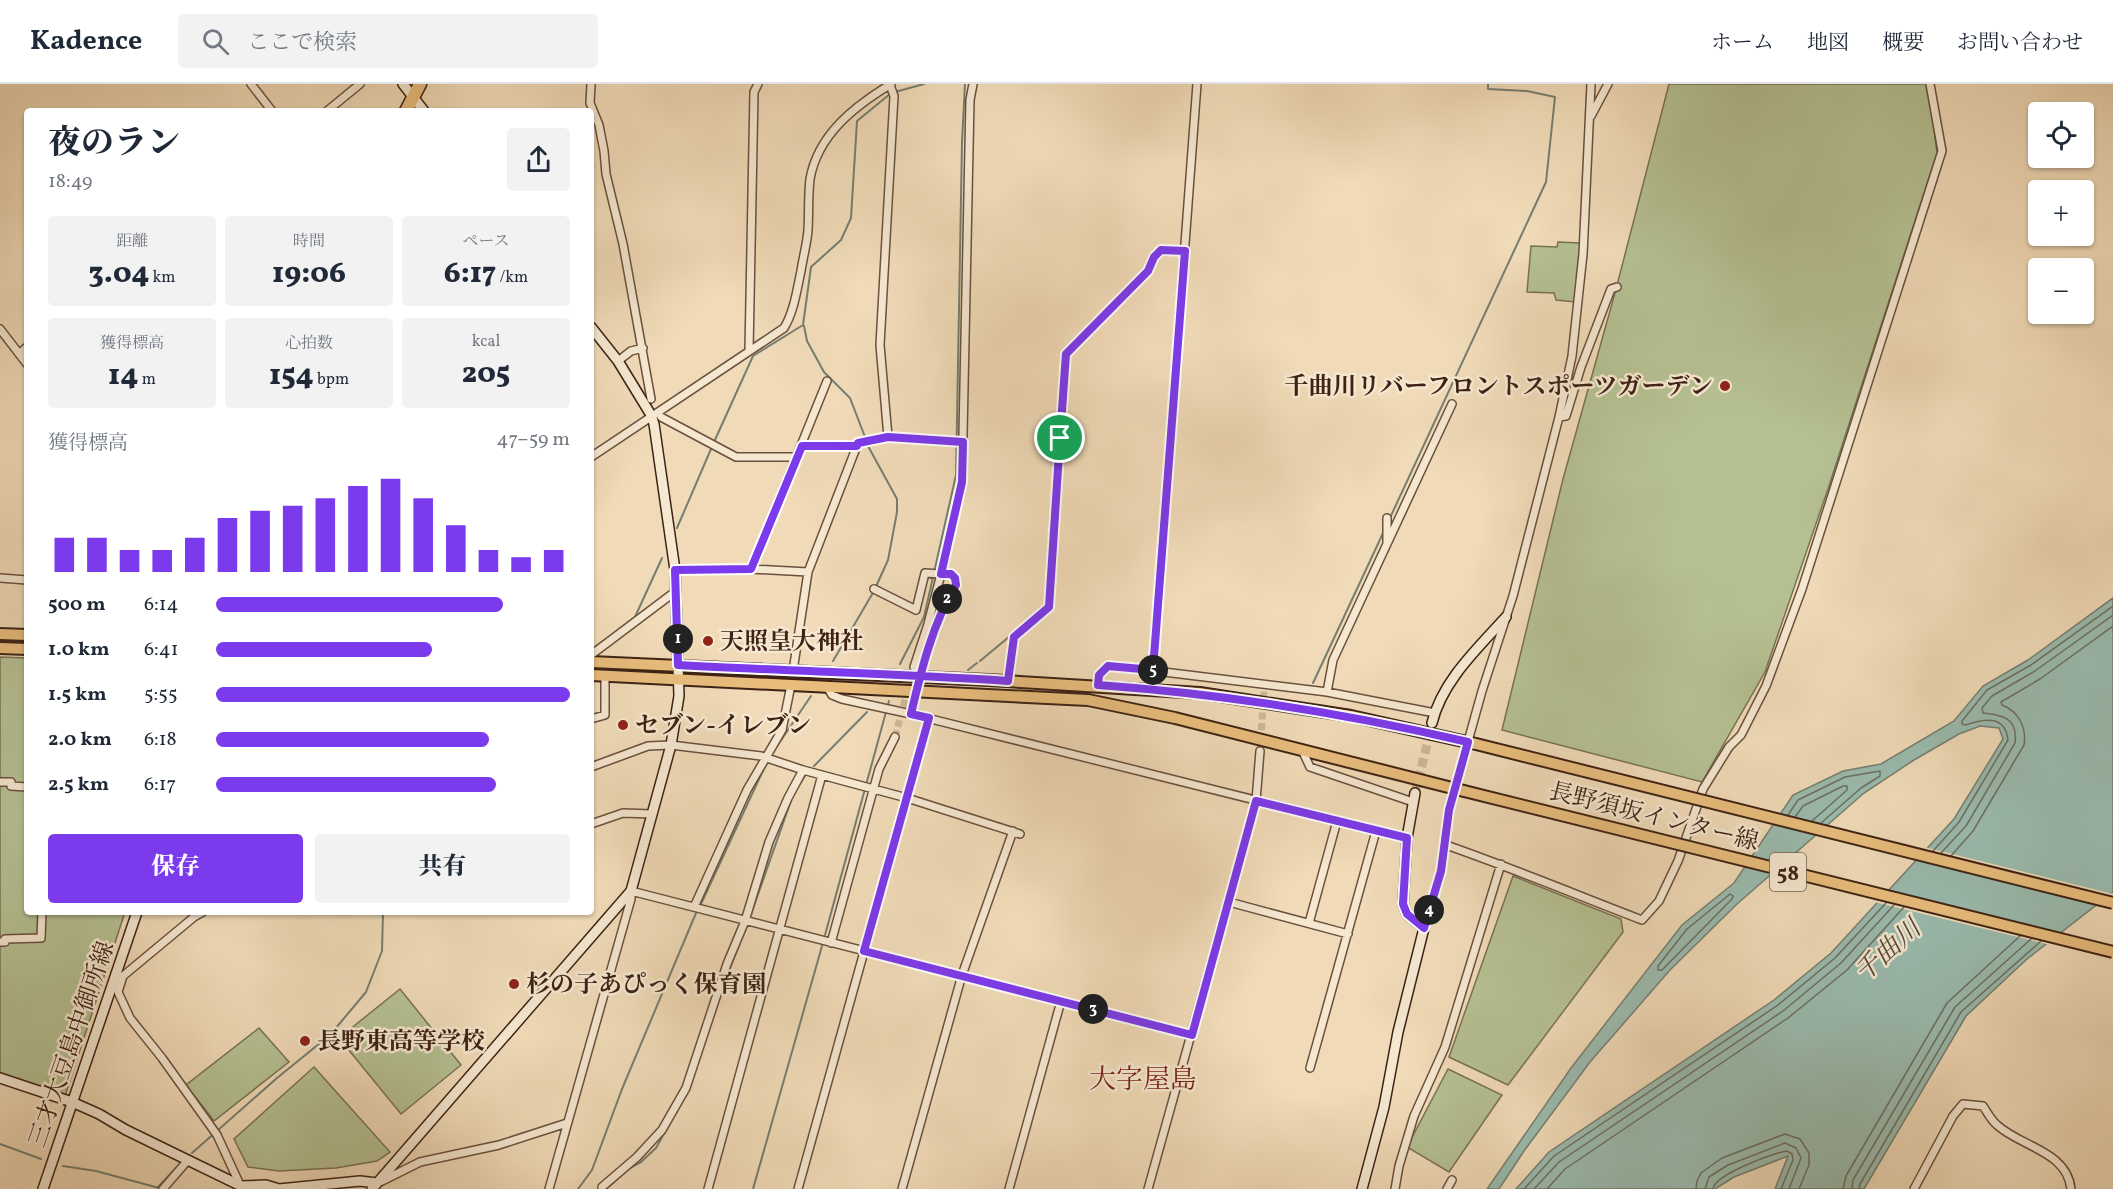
<!DOCTYPE html>
<html lang="ja">
<meta charset="utf-8">
<style>
body{margin:0;font-family:Vollkorn,"Noto Serif JP",serif;background:#f2f2f3;color:#1f2937;height:100vh;display:flex;flex-direction:column;font-size:22px;white-space:nowrap}
*{box-sizing:border-box;margin:0}
p{font-size:20px;color:#747a83}
.icon{flex:none;width:33px;height:33px;fill:none;stroke:currentColor;stroke-width:2;stroke-linecap:round;stroke-linejoin:round}
.map{position:relative;flex:1;overflow:hidden}
.panel{position:absolute;left:24px;top:24px;width:570px;height:807px;display:flex;flex-direction:column;background:#fff;border-radius:6px;box-shadow:0 2px 4px #0004}
.panel>*{flex:none}
.fabs{position:absolute;left:2028px;top:18px;display:grid;gap:12px}
.fabs a{display:grid;place-items:center;width:66px;height:66px;border-radius:6px;background:#fff;box-shadow:0 2px 4px #0004;font-size:30px}
.pin{position:absolute;display:grid;place-items:center;width:51px;height:51px;color:#fff;margin:-26px;border:3px solid #fff;border-radius:50%;box-shadow:0 2px 6px #0007}
.km{position:absolute;width:30px;height:30px;margin:-15px;border-radius:50%;background:#222;color:#fff;font-size:16px;line-height:30px;text-align:center}
.round{display:grid;place-items:center;flex:none;width:63px;height:63px;border-radius:6px;background:#f2f2f3}
.head{display:flex;align-items:center;justify-content:space-between;height:102px;padding:0 24px}
h1{font-size:33px;font-weight:800;line-height:45px}
.figures{display:grid;grid-template-columns:repeat(3,1fr);gap:9px;height:102px;padding:6px 24px}
.figures div{display:grid;align-content:center;border-radius:6px;background:#f2f2f3;text-align:center}
.figures b{font-size:30px;font-weight:800}
.figures small{font-size:16px;font-weight:400}
.figures p{font-size:16px}
.chart{height:168px;padding:12px 24px}
.chart p{display:flex;justify-content:space-between}
.chart svg{width:100%;height:108px;margin-top:6px;stroke:#7c3aed;stroke-width:6}
.action{display:flex;gap:12px;margin-top:auto;padding:12px 24px}
.action a{flex:1;height:69px;border-radius:6px;background:#7c3aed;color:#fff;font-size:24px;font-weight:800;line-height:69px;text-align:center}
.action a+a{background:#f2f2f3;color:#1f2937}
ul{padding:0 24px;list-style:none;font-size:20px}
li{display:grid;grid-template-columns:96px 72px 1fr;align-items:center;height:45px}
li i{height:15px;border-radius:8px;background:#7c3aed}
header{display:flex;align-items:center;gap:36px;box-sizing:border-box;height:84px;padding:0 30px;background:#fff;border-bottom:2px solid #e0e1e3}
header strong{font-size:28px}
nav{display:flex;gap:33px;margin-inline-start:auto;font-size:21px}
.search{width:420px;height:54px;background:#f2f2f3;display:flex;align-items:center;gap:15px;box-sizing:border-box;padding:0 21px;border-radius:6px;color:#747a83;font-size:22px}
.map>svg:first-child{display:block}
.green{fill:#b5c092;stroke:#797154;stroke-width:1.5}
.water{fill:#9abbae;stroke:#757e71;stroke-width:1.5}
.pier{fill:#f0dab7}
.lines{fill:none;stroke-linecap:round;stroke-linejoin:round}
.shore{stroke:#6c6e62;stroke-width:1.5}
.stream{stroke:#757e71;stroke-width:2}
.street-tunnel{stroke:#ccb597;stroke-width:7;stroke-dasharray:7 3.5;stroke-linecap:butt}
.secondary-tunnel{stroke:#ccb597;stroke-width:9;stroke-dasharray:9 4.5;stroke-linecap:butt}
.street-casing{stroke:#6a503e;stroke-width:10}
.secondary-casing{stroke:#3d2215;stroke-width:12}
.primary-casing{stroke:#3d2215;stroke-width:14}
.highway-casing{stroke:#3d2215;stroke-width:15}
.street{stroke:#f5e7d0;stroke-width:7}
.secondary{stroke:#f5e7d0;stroke-width:9}
.primary{stroke:#e8bd7c;stroke-width:10}
.highway{stroke:#e8bd7c;stroke-width:12}
.primary-bridge-casing{stroke:#3d2215;stroke-width:14;stroke-linecap:butt}
.primary-bridge{stroke:#e8bd7c;stroke-width:10}
.route-casing{stroke:#fff;stroke-width:12}
.route{stroke:#7c3aed;stroke-width:8}
.poi-dot{fill:#8f2418;stroke:#f5e7d0;stroke-width:2}
.labels{text-anchor:middle;stroke-width:5;stroke-linejoin:round;paint-order:stroke}
.shield{fill:#f5e7d0;stroke:#745d4d;stroke-width:1.5}
.shield-label{font-size:22px;font-weight:bold;fill:#3d2215}
.poi-label{font-size:24px;font-weight:bold;fill:#3d2215;stroke:#f5e7d0;text-anchor:start}
.street-label{font-size:24px;fill:#3d2215;stroke:#f5e7d0}
.water-label{font-size:26px;font-style:italic;fill:#54483b;stroke:#f5e7d0}
.quarter-label{font-size:27px;fill:#7a1f14;stroke:#f5e7d0}
</style>
<header>
<strong>Kadence</strong>
<div class="search"><svg class="icon" aria-label="search" viewBox="0 0 24 24"><circle cx="10" cy="10" r="6"/><path d="M15 15l6 6"/></svg>ここで検索</div>
<nav><a>ホーム</a><a>地図</a><a>概要</a><a>お問い合わせ</a></nav>
</header>
<div class="map">
<svg width="2113" height="1105" viewBox="0 0 2113 1105">
<rect width="100%" height="100%" fill="#f0dab7"/>
<filter id="stains"><feTurbulence type="fractalNoise" baseFrequency=".00333" numOctaves="4"/><feColorMatrix values="0 0 0 0 .2 0 0 0 0 .09 0 0 0 0 .02 0 0 0 .5 -.17"/></filter>
<radialGradient id="worn" r=".72"><stop offset=".6" stop-color="#630" stop-opacity="0"/><stop offset="1" stop-color="#630" stop-opacity=".3"/></radialGradient>
<path class="green" d="M1669 0H1928L1937 69 1828 405 1765 588 1702 698 1502 646 1563 395 1615 209Z
M1558 158 1581 159 1575 218 1556 216 1554 209 1527 208 1531 162 1557 163Z
M0 573 27 574V828H125L65 1012 0 990Z
M1513 792 1621 835 1623 848 1508 1001 1449 973Z
M400 905 461 981 401 1030 339 954Z
M259 944 289 978 214 1037 186 1001Z
M314 983 390 1068 377 1077 336 1084 279 1087 248 1083 234 1055Z
M1448 985 1502 1011 1449 1088 1407 1063Z"/>
<path class="water" d="M2113 514V808L2027 875 1966 932 1864 1105H1775L1788 1072 1734 1093 1715 1105H1516L1549 1068 1774 916 1831 869 1954 735 2003 655 1999 644 1980 642 1959 650 1914 676 1864 709 1737 820 1670 886 1590 978 1524 1067 1499 1105H1487L1571 984 1682 841 1734 799 1793 711 1843 687 1881 680 1954 637 1983 602 2028 576Z"/>
<path class="pier" d="M1924 763 2113 810V812L2101 822 1913 775Z
M1884 807 2063 851 2050 861 1874 818Z"/>
<g class="lines">
<path class="shore" d="M1788 731 1798 716 1845 693 1880 687V692L1861 704 1821 739
M1795 733 1803 722 1843 702H1847V706L1812 737
M1933 767 1959 738 2008 656C2005 630 1983 635 1965 641L1962 640V637L1987 606 2031 581 2113 522
M1941 769 1966 742 2015 659C2018 634 2003 631 1983 629L1982 624 1992 612 2035 587 2113 531
M1951 772 1973 747 2024 661C2027 643 2018 627 2002 621L2001 618 2040 595 2113 542
M1730 810 1733 812 1732 815 1662 886H1658V882L1687 845Z
M1524 1105 1554 1072 1778 921 1835 874 1886 819
M1534 1105 1559 1078 1783 927 1841 879 1894 821
M1547 1105 1565 1085 1788 934 1847 886 1904 823
M1696 1105 1697 1097 1701 1089 1722 1074 1785 1050 1800 1055 1809 1069V1081L1799 1105
M1705 1105 1709 1093 1728 1081 1785 1059 1796 1064 1801 1074 1789 1105
M1713 1105C1714 1091 1773 1069 1787 1067L1792 1070 1793 1076 1781 1105
M1843 1105 1846 1092 1947 919 2020 852
M1852 1105 1853 1096 1955 923 2031 855
M1859 1105 1860 1100 1961 928 2041 857"/>
<path class="stream" d="M895 8 924 0
M804 242 807 257 824 288 850 314 865 353
M714 358 753 272 803 241 811 183 841 156 851 134 857 37 890 10
M1389 436 1546 98 1555 13 1527 7 1488 5V0
M677 444 711 365
M1048 471 1061 296
M625 541 635 533 662 474
M591 566 603 557
M833 577 874 507 888 476 897 428V415L868 362
M980 577 1046 522 1048 476
M900 580 924 533 956 391 962 58 965 0
M968 586 977 579
M1313 599 1384 447
M771 671 811 612
M814 682 867 628
M797 704 807 689
M1240 788 1248 759
M701 820 767 678
M750 833 793 711
M825 851 889 617
M1214 880 1221 854
M694 989 730 884 747 841
M0 1060 41 1075
M192 1069 277 994 330 951 366 908 382 867 383 828
M63 1082 96 1087 159 1104
M157 1104 178 1082
M578 1105 592 1086 622 1005 696 829
M606 1105 630 1084 641 1078 656 1064 683 1016
M753 1105 822 862"/>
<path class="street-tunnel" d="M895 653 912 591
M1260 667 1264 606"/>
<path class="secondary-tunnel" d="M1415 709 1431 645"/>
<defs>
<path id="street" d="M251 0 272 27
M591 0 590 19 599 41 604 67 606 90 623 160 651 315
M973 0 970 16 962 398 941 490H951L955 494 956 501C933 538 921 587 911 630L1407 754
M327 27 360 0
M1591 32 1608 0
M0 245 27 280
M749 267 754 8 758 0
M19 270 27 263
M618 277 631 267 643 264
M661 333 736 373H797
M1559 333 1566 332 1581 283 1611 205 1617 203
M888 353 880 261 894 12 890 1
M802 362H857
M591 373 784 244C794 228 797 205 801 187 803 173 807 160 808 146 809 129 808 112 810 95 818 50 855 22 891 0
M1387 458V434
M751 485 827 297
M675 486 751 485 808 488
M0 494 27 496
M874 505 916 526 925 489 941 490 928 540 914 583
M591 571 676 507
M1153 586 1197 0
M793 587 808 488 858 359 888 353 963 358
M1008 597 1014 553 1049 523 1066 270 1148 187 1153 173 1161 166 1185 167
M1098 601 1099 591 1108 582 1123 583 1327 608 1435 629
M827 603 832 611 842 615 911 630
M1327 608 1333 576 1452 320
M591 635 605 631V593
M1302 666 1310 683 1413 718
M591 683 648 662 671 661 761 672 803 686 907 714 1020 750
M0 698H11V702L27 703
M591 740 623 729 652 730
M1446 761C1512 784 1577 811 1642 836L1659 817 1678 777 1703 705 1729 663 1741 651 1766 602 1802 505 1942 67 1930 0
M1229 818 1348 850
M694 823 747 706 782 646 791 601
M1309 839 1337 737
M1424 844 1441 787 1449 726 1457 697 1482 607 1513 512 1559 333 1572 272 1583 170 1591 0
M0 858H5V855L41 854 42 828
M831 859 879 685 895 653
M120 892H123L194 833 203 828
M123 892 118 908 130 934 162 974 217 1051 241 1103
M1310 984 1376 747
M382 1097 420 1078 499 1061 567 1039
M602 1103 637 1073 662 1046 686 1004 727 880 745 837 769 758 788 714 803 686
M163 1105 188 1076
M549 1105 631 815V807L1192 951
M708 1105 822 691
M798 1105 929 634
M902 1105 962 891 1013 747
M1009 1105 1061 917
M1148 1105 1256 717 1260 667
M1395 1105 1399 1082 1414 1032 1445 963 1501 780
M1447 1105 1452 1096
M1914 1105 1953 1032 1963 1020 1983 1022C1987 1028 1991 1036 1997 1041 2021 1063 2067 1067 2071 1105"/>
<path id="secondary" d="M403 0 424 27
M1432 639C1442 597 1478 564 1506 533
M0 994 72 1018 99 1030 126 1046 241 1102 266 1101 279 1105 360 1097 377 1099
M43 1105 137 828
M372 1105 631 807 671 661 679 612 675 486 654 340 651 331 618 277 591 243
M1362 1105 1384 1023 1398 948 1424 844 1407 830 1403 820 1407 754 1415 709"/>
<path id="primary" d="M0 550 27 551
M0 564 27 565
M591 578 988 596 1200 609 1351 632 1476 660
M591 591 1088 616 1175 634 1464 707"/>
<path id="highway" d="M406 27 420 0"/>
</defs>
<use href="#street" class="street-casing"/>
<use href="#secondary" class="secondary-casing"/>
<use href="#primary" class="primary-casing"/>
<use href="#highway" class="highway-casing"/>
<use href="#street" class="street"/>
<use href="#secondary" class="secondary"/>
<use href="#primary" class="primary"/>
<use href="#highway" class="highway"/>
<defs>
<path id="primary-bridge" d="M1476 660 2113 819
M1464 707 2113 868"/>
</defs>
<use href="#primary-bridge" class="primary-bridge-casing"/>
<use href="#primary-bridge" class="primary-bridge"/>
</g>
<g class="lines">
<defs>
<path id="route" d="M1060 354 1049 523 1014 553 1008 597C898 590 788 587 678 581L675 486 751 485 802 362H857L858 359 888 353 963 358 962 398 941 490H951L955 494 956 501C933 538 921 587 911 630L929 634 864 867 1192 951 1256 717 1407 754 1403 820 1407 830 1424 844 1441 787 1449 726 1468 658C1344 629 1225 610 1098 601L1099 591 1108 582 1153 586 1185 167 1161 166 1154 173 1148 187 1066 270 1060 354"/>
</defs>
<use href="#route" class="route-casing"/>
<use href="#route" class="route"/>
</g>
<g class="poi-dot">
<circle cx="1725" cy="302" r="6"/>
<circle cx="708" cy="557" r="6"/>
<circle cx="623" cy="641" r="6"/>
<circle cx="514" cy="900" r="6"/>
<circle cx="305" cy="957" r="6"/>
</g>
<g class="labels">
<rect class="shield" x="1770" y="769" width="36" height="38" rx="4.5"/>
<g class="shield-label">
<text x="1788" y="796">58</text>
</g>
<g class="poi-label">
<text x="1713" y="310" text-anchor="end">千曲川リバーフロントスポーツガーデン</text>
<text x="720" y="565">天照皇大神社</text>
<text x="635" y="649">セブン-イレブン</text>
<text x="526" y="908">杉の子あぴっく保育園</text>
<text x="317" y="965">長野東高等学校</text>
</g>
<g class="street-label">
<text transform="translate(1654 732) rotate(14)" y="8">長野須坂インター線</text>
<text transform="translate(71 960) rotate(-71)" y="8">三才大豆島中御所線</text>
</g>
<g class="water-label">
<text transform="translate(1887 866) rotate(-42)" y="9">千曲川</text>
</g>
<g class="quarter-label">
<text x="1143" y="1004">大字屋島</text>
</g>
</g>
<rect width="100%" height="100%" filter="url(#stains)"/>
<rect width="100%" height="100%" fill="url(#worn)"/>
</svg>
<div class="fabs">
<a><svg class="icon" aria-label="locate" viewBox="0 0 24 24"><circle cx="12" cy="12" r="6"/><path d="M12 2v4M12 18v4M2 12h4M18 12h4"/></svg></a>
<a>+</a>
<a>−</a>
</div>
<div class="pin" style="left:1060px;top:354px;background:#1e9e55"><svg class="icon" aria-label="arrive" viewBox="0 0 24 24"><path d="M6 21V4h12l-3 4 3 4H6"/></svg></div>
<b class="km" style="left:678px;top:555px">1</b>
<b class="km" style="left:947px;top:515px">2</b>
<b class="km" style="left:1093px;top:925px">3</b>
<b class="km" style="left:1429px;top:826px">4</b>
<b class="km" style="left:1153px;top:586px">5</b>
<section class="panel">
<div class="head"><div><h1>夜のラン</h1><p>18:49</p></div><a class="round"><svg class="icon" aria-label="share" viewBox="0 0 24 24"><path d="M12 15V3M7 8l5-5 5 5M5 13v7h14v-7"/></svg></a></div>
<div class="figures">
<div><p>距離</p><b>3.04<small> km</small></b></div>
<div><p>時間</p><b>19:06</b></div>
<div><p>ペース</p><b>6:17<small> /km</small></b></div>
</div>
<div class="figures">
<div><p>獲得標高</p><b>14<small> m</small></b></div>
<div><p>心拍数</p><b>154<small> bpm</small></b></div>
<div><p>kcal</p><b>205</b></div>
</div>
<div class="chart"><p><span>獲得標高</span>47–59 m</p>
<svg viewBox="0 0 160 44" preserveAspectRatio="none"><path d="M5 44V30M15 44V30M25 44V35M35 44V35M45 44V30M55 44V22M65 44V19M75 44V17M85 44V14M95 44V9M105 44V6M115 44V14M125 44V25M135 44V35M145 44V38M155 44V35"/></svg>
</div>
<ul>
<li><b>500 m</b>6:14<i style="width:81%"></i></li>
<li><b>1.0 km</b>6:41<i style="width:61%"></i></li>
<li><b>1.5 km</b>5:55<i style="width:100%"></i></li>
<li><b>2.0 km</b>6:18<i style="width:77%"></i></li>
<li><b>2.5 km</b>6:17<i style="width:79%"></i></li>
</ul>
<div class="action"><a>保存</a><a>共有</a></div>
</section>
</div>
